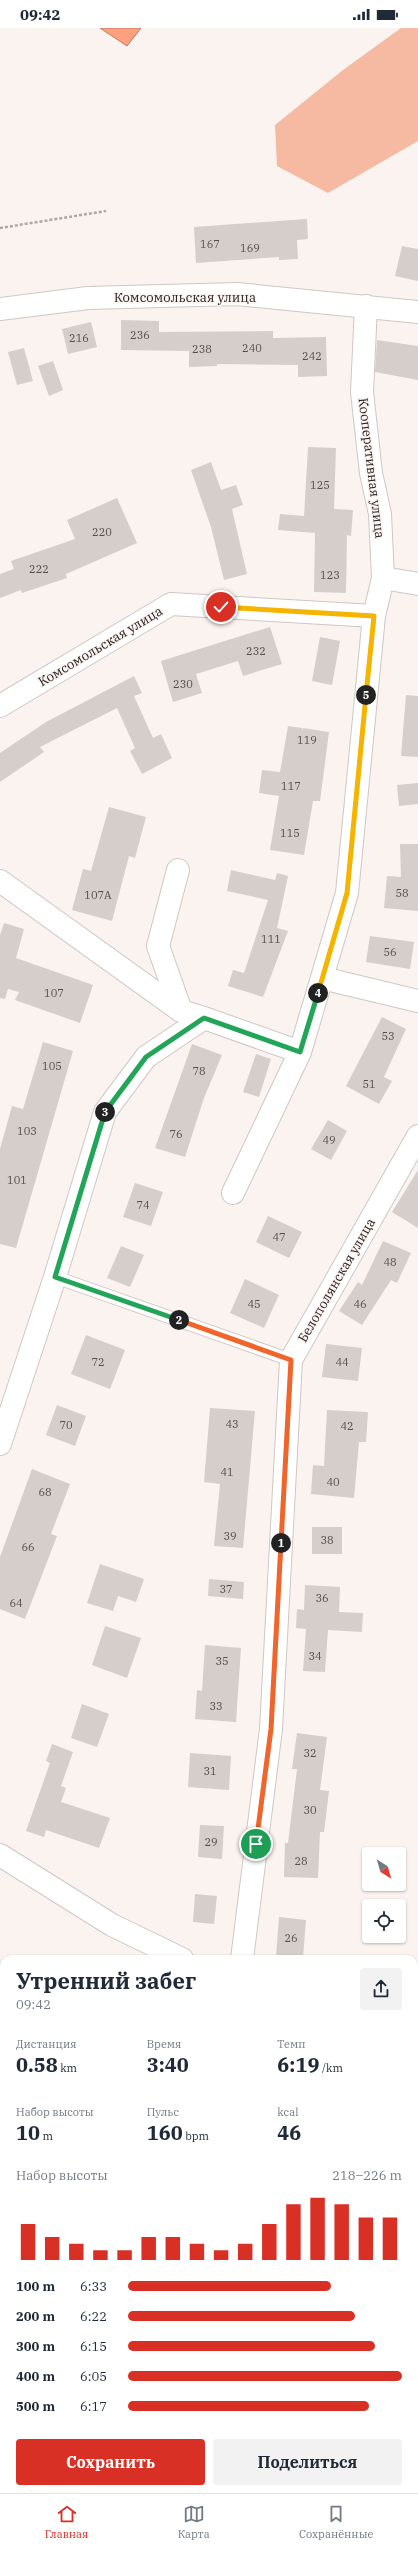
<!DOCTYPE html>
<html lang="ru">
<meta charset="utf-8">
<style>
body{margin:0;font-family:"IBM Plex Serif",serif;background:#f2f2f3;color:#1f2937;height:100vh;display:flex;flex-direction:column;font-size:15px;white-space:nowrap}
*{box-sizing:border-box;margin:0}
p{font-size:13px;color:#747a83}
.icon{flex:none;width:22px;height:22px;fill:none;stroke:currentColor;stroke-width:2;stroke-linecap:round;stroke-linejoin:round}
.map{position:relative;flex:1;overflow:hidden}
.drawer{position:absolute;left:0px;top:1927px;width:418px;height:538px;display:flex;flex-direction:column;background:#fff;border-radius:12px 12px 0 0;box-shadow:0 1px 3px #0004}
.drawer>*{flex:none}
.needle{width:26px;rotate:143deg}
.controls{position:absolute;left:362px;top:1819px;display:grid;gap:8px}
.controls a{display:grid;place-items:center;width:44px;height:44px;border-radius:4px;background:#fff;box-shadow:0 1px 3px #0004;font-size:20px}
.pin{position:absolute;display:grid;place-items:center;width:34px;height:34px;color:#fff;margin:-17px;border:2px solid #fff;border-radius:50%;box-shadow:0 1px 4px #0007}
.km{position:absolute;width:20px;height:20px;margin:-10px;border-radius:50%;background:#222;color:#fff;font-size:11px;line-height:20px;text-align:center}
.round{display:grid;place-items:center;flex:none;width:42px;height:42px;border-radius:4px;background:#f2f2f3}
.overview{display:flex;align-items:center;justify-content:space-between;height:68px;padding:0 16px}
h1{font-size:22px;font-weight:700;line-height:30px}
.figures{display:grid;grid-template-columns:repeat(3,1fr);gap:6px;height:68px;padding:4px 16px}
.figures div{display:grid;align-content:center}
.figures b{font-size:20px;font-weight:700}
.figures small{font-size:11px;font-weight:400}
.figures p{font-size:11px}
.chart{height:112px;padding:8px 16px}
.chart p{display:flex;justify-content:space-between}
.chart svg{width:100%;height:72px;margin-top:4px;stroke:#d93025;stroke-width:6}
.action{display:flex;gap:8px;margin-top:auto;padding:8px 16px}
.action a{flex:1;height:46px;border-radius:4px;background:#d93025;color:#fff;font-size:16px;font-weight:700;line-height:46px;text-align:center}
.action a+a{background:#f2f2f3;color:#1f2937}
ul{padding:0 16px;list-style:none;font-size:13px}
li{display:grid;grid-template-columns:64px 48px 1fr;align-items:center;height:30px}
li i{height:10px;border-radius:5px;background:#d93025}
.status{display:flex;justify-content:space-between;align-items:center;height:28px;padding:0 20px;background:#fff;direction:ltr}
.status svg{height:11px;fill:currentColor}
.dock{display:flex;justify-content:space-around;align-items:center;height:56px;border-top:1px solid #e0e1e3;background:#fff;font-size:11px;color:#747a83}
.dock a{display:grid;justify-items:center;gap:2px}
.dock .on{color:#d93025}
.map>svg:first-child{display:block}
.green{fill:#f6b9a2}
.water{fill:#fca07e;stroke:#bc7a62}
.building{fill:#d5cecb}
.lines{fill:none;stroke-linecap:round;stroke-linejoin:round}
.service-casing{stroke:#cfc7c4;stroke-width:14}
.minor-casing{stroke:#cfc7c4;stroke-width:24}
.path{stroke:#ada7a5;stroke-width:2.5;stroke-dasharray:3 2;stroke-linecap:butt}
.service{stroke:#fff;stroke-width:12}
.minor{stroke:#fff;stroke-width:22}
.split-1-casing{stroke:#fff;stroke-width:8}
.split-2-casing{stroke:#fff;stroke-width:8}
.split-3-casing{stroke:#fff;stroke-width:8}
.split-4-casing{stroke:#fff;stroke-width:8}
.split-5-casing{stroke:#fff;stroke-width:8}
.split-6-casing{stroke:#fff;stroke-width:8}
.split-1{stroke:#f0652b;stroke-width:5}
.split-2{stroke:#f0652b;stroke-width:5}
.split-3{stroke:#22a559;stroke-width:5}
.split-4{stroke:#22a559;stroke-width:5}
.split-5{stroke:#f5b400;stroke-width:5}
.split-6{stroke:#f5b400;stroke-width:5}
.labels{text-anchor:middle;stroke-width:3;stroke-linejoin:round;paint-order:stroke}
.number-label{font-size:11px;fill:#524e4c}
.street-label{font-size:13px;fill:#262322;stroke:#fbf3f0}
</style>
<div class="status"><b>09:42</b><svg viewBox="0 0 49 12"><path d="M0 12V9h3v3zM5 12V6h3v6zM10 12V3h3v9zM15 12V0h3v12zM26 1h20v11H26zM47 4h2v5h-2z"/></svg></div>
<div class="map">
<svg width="418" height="2465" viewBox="0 0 418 2465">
<rect width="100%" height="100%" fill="#fbf3f0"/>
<path class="green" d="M401 0H418V113L328 165 277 138 275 97 343 42Z"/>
<path class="water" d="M100 0H141L127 18Z"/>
<path class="building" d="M307 191 308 211 297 212 298 231 279 232V229L196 235 194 199Z
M402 218 418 221V253L395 248Z
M121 292 159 293V304L273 303V310L326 309 327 348 298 349V337L217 336V338L189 339V323L121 322Z
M91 294 97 319 68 326 62 301Z
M377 312 418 318V352L375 344Z
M24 320 33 353 17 357 8 324Z
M53 333 63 362 49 368 38 338Z
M308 419 336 420 334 481 353 482 351 508 347 507 346 565 314 564 315 505 278 502 280 486 304 488Z
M211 434 221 462 236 457 243 477 232 481 247 546 224 552 211 499 191 442Z
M117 470 137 515 66 546 67 550 22 565 21 562 0 570V546L14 541 11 533 75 511 67 492Z
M270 599 282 636 243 648 238 633 196 646 202 665 173 674 161 633Z
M320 609 340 613 332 657 312 653Z
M134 648 142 665 134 668 153 710 161 706 172 730 142 746 130 723 135 720 117 680 40 719 44 724 0 754V725L46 694Z
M406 667 418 668V729L401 728Z
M288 698 302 700 303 703V700L329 704 320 773H313L304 827 270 822 279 768 259 765 262 742 280 744Z
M418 755V776L399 778 397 757Z
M109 779 146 789 135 830 129 828 112 893 72 882 83 841 91 843Z
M400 816H418V883L384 880 387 848 401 849Z
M231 842 275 852 277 845 288 848 277 900 288 903 263 969 228 958 233 942 244 945 268 872 227 863Z
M4 895 24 901 16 930 93 957 80 995 15 972 19 964 8 961 5 971 0 970V907Z
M370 908 414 914 410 941 366 934Z
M382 989 406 1001 384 1049 392 1053 379 1076 346 1058Z
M43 1014 73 1023 16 1220 0 1216V1121L12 1078 23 1081Z
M192 1016 222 1027 204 1070 185 1129 155 1120Z
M256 1026 271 1031 259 1069 243 1064Z
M328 1092 347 1103 331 1132 311 1121Z
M418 1142V1200L392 1184Z
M135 1155 163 1164 151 1198 123 1189Z
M268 1188 302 1204 289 1230 256 1214Z
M383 1213 411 1225 397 1255 391 1252 362 1297 339 1283 358 1254 362 1257Z
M121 1218 144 1227 130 1259 107 1250Z
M245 1251 279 1267 264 1300 230 1285Z
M86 1307 125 1322 110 1361 71 1346Z
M326 1316 362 1320 358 1353 322 1349Z
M57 1377 86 1388 75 1418 46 1407Z
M210 1380 255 1383 243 1520 214 1518 220 1456 204 1454Z
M327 1382 368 1384 366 1414H359L354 1470 311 1466 313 1437 324 1438Z
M32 1441 70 1456 51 1506 57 1508 25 1591 0 1581V1529Z
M312 1499H342V1526H312Z
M100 1536 144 1551 136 1574 118 1568 113 1583 87 1575Z
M209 1551 244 1554 243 1571 208 1568Z
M305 1557 340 1559 339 1584 363 1585 362 1604 328 1602 325 1644 303 1643 306 1601 296 1600 297 1581 304 1582Z
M105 1598 141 1610 127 1650 92 1637Z
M205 1617 241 1620 236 1694 195 1691 197 1662 202 1663Z
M82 1676 109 1686 97 1719 71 1710Z
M297 1705 327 1709 320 1762 329 1763 324 1804H320L318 1850 284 1849 285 1815H288L297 1741H292Z
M52 1716 73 1724 61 1758 66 1760 61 1774 110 1790 99 1820 46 1802 44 1809 26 1803 50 1735 46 1733Z
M190 1725 231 1728 229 1762 188 1759Z
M200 1797 224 1798 222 1831 198 1829Z
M195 1866 217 1868 214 1896 193 1894Z
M279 1889 306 1892 303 1930 276 1928Z"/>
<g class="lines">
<defs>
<path id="service" d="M55 1249 291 1332"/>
<path id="minor" d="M0 281 88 270 237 266 418 284
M383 550 418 556
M0 678 171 576 374 588
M178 842 158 918 181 983
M0 853 181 983 204 990
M322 950 418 973
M233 1165 300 1024 347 865 374 588 383 550 380 486 371 445 362 364 366 278
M0 1416 55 1249 105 1084 146 1029 204 990 300 1024
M0 1827 112 1897 182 1931
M242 1931 271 1701 291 1332 418 1108
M414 2033H418
M182 2465V2461"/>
</defs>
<use href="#service" class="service-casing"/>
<use href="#minor" class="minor-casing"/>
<path class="path" d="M0 200 106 183"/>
<use href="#service" class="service"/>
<use href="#minor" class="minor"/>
</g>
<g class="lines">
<defs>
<path id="split-1" d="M256 1816 271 1701 281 1515"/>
<path id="split-2" d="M179 1292 291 1332 281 1515"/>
<path id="split-3" d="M105 1084 55 1249 179 1292"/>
<path id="split-4" d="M105 1084 146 1029 204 990 300 1024 318 965"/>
<path id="split-5" d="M318 965 347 865 366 667"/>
<path id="split-6" d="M221 579 374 588 366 667"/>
</defs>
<use href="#split-1" class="split-1-casing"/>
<use href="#split-2" class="split-2-casing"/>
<use href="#split-3" class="split-3-casing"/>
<use href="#split-4" class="split-4-casing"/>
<use href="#split-5" class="split-5-casing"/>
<use href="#split-6" class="split-6-casing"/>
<use href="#split-1" class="split-1"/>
<use href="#split-2" class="split-2"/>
<use href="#split-3" class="split-3"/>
<use href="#split-4" class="split-4"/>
<use href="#split-5" class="split-5"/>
<use href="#split-6" class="split-6"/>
</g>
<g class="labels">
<g class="number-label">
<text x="210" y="220">167</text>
<text x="250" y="224">169</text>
<text x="140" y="311">236</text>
<text x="79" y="314">216</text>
<text x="252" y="324">240</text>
<text x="202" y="325">238</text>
<text x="312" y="332">242</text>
<text x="320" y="461">125</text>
<text x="102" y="508">220</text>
<text x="39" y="545">222</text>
<text x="330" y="551">123</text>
<text x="256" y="627">232</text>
<text x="183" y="660">230</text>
<text x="307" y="716">119</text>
<text x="291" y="762">117</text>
<text x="290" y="809">115</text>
<text x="402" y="869">58</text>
<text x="98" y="871">107А</text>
<text x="271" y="915">111</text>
<text x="390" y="928">56</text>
<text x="54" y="969">107</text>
<text x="388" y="1012">53</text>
<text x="52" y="1042">105</text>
<text x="199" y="1047">78</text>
<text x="369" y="1060">51</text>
<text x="27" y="1107">103</text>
<text x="176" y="1110">76</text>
<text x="329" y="1116">49</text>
<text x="17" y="1156">101</text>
<text x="143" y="1181">74</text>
<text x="279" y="1213">47</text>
<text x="390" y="1238">48</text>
<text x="254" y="1280">45</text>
<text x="360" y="1280">46</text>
<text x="98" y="1338">72</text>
<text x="342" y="1338">44</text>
<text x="232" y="1400">43</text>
<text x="66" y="1401">70</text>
<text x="347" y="1402">42</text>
<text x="227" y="1448">41</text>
<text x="333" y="1458">40</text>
<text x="45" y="1468">68</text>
<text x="230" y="1512">39</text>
<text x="327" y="1516">38</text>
<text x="28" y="1523">66</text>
<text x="226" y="1565">37</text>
<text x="322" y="1574">36</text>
<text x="16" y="1579">64</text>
<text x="315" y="1632">34</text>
<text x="222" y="1637">35</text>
<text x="216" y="1682">33</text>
<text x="310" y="1729">32</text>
<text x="210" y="1747">31</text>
<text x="310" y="1786">30</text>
<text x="211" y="1818">29</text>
<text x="301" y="1837">28</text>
<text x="291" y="1914">26</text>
</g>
<g class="street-label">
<text x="185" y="274">Комсомольская улица</text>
<text transform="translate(372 440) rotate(83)" y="5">Кооперативная улица</text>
<text transform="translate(100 618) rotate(-31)" y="5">Комсомольская улица</text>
<text transform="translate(336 1252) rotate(-60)" y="5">Белополянская улица</text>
</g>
</g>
</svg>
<div class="controls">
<a><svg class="needle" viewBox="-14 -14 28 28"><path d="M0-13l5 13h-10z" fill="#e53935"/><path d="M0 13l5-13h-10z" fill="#747a83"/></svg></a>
<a><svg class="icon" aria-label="locate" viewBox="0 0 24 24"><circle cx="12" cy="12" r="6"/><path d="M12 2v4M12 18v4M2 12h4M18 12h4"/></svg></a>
</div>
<div class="pin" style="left:256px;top:1816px;background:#1e9e55"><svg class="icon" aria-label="arrive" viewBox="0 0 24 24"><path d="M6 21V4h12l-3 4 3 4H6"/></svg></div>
<div class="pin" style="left:221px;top:579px;background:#d93025"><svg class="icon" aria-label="check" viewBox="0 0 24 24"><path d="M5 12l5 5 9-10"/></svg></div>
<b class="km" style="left:281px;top:1515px">1</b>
<b class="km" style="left:179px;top:1292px">2</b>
<b class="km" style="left:105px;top:1084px">3</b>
<b class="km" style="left:318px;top:965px">4</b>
<b class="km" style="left:366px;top:667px">5</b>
<section class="drawer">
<div class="overview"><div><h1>Утренний забег</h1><p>09:42</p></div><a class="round"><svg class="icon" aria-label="share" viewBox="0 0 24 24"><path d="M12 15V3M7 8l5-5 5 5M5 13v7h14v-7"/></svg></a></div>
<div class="figures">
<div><p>Дистанция</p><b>0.58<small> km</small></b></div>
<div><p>Время</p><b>3:40</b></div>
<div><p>Темп</p><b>6:19<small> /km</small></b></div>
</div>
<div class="figures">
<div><p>Набор высоты</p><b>10<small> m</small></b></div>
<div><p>Пульс</p><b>160<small> bpm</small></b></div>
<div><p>kcal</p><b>46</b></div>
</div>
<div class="chart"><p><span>Набор высоты</span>218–226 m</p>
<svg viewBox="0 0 160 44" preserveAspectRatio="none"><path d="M5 44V22M15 44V30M25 44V34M35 44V38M45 44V38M55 44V30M65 44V30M75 44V34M85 44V38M95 44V34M105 44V22M115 44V10M125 44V6M135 44V10M145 44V18M155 44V18"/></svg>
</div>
<ul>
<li><b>100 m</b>6:33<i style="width:74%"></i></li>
<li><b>200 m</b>6:22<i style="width:83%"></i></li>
<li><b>300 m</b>6:15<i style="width:90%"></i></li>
<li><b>400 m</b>6:05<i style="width:100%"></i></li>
<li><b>500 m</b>6:17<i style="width:88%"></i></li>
</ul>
<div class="action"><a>Сохранить</a><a>Поделиться</a></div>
</section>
</div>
<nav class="dock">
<a class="on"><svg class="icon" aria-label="home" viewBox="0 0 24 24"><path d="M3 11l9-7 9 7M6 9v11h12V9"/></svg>Главная</a>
<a><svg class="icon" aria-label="map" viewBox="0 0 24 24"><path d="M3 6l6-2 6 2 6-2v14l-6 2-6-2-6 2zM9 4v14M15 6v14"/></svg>Карта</a>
<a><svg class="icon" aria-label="saved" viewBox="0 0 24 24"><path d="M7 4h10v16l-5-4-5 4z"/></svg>Сохранённые</a>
</nav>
